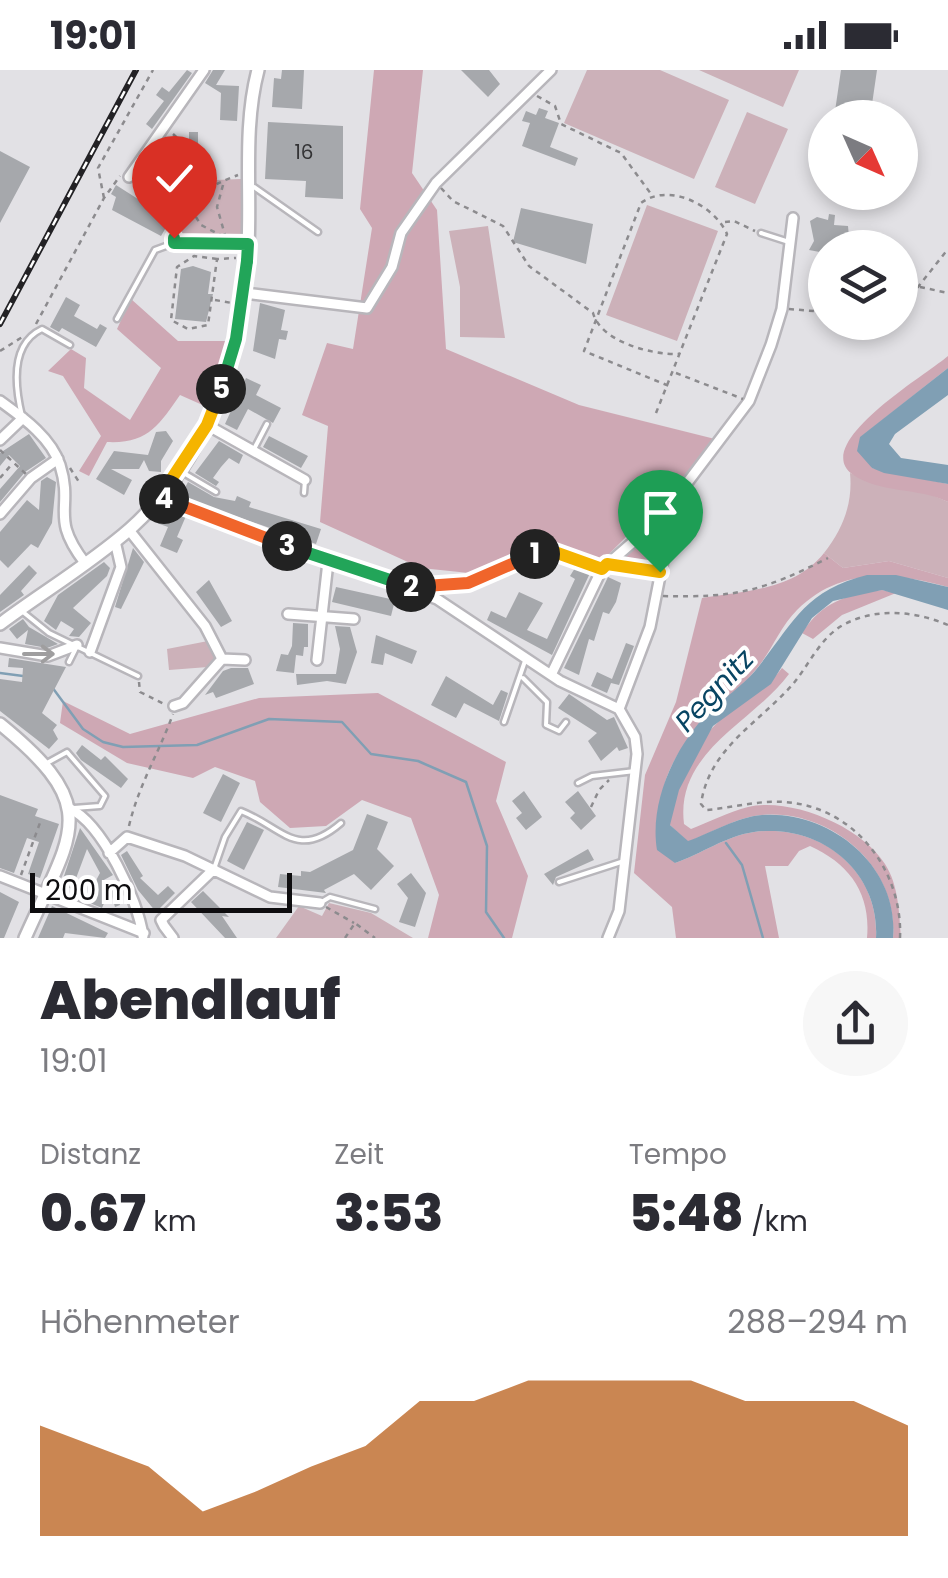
<!DOCTYPE html>
<html lang="de">
<meta charset="utf-8">
<style>
body{margin:0;font-family:Poppins,sans-serif;background:#f7f7f7;color:#2b2b33;height:100vh;display:flex;flex-direction:column;font-size:38px;white-space:nowrap}
*{box-sizing:border-box;margin:0}
p{font-size:32px;color:#7c7c81}
.icon{flex:none;width:55px;height:55px;fill:none;stroke:currentColor;stroke-width:2;stroke-linecap:round;stroke-linejoin:round}
.map{position:relative;height:868px;overflow:hidden}
.panel{display:flex;flex-direction:column;background:#fff;flex:1}
.panel>*{flex:none}
.needle{width:65px;rotate:135deg}
.buttons{position:absolute;left:808px;top:30px;display:grid;gap:20px}
.buttons a{display:grid;place-items:center;width:110px;height:110px;border-radius:50%;background:#fff;box-shadow:0 5px 15px #0003;font-size:50px}
.scale{position:absolute;left:30px;bottom:25px;width:262px;box-sizing:border-box;padding-left:10px;border:5px solid #0e0d0f;border-top:0;font-size:28px;line-height:35px;white-space:nowrap;color:#0e0d0f;-webkit-text-stroke:8px #fff;paint-order:stroke}
.pin{position:absolute;display:grid;place-items:center;width:85px;height:85px;color:#fff;margin:-102px -42px;border-radius:50% 50% 50% 0;rotate:-45deg;box-shadow:0 0 10px #0007}
.pin .icon{rotate:45deg}
.km{position:absolute;width:50px;height:50px;margin:-25px;border-radius:50%;background:#222;color:#fff;font-size:28px;line-height:50px;text-align:center}
.round{display:grid;place-items:center;flex:none;width:105px;height:105px;border-radius:52px;background:#f7f7f7}
.head{display:flex;align-items:center;justify-content:space-between;height:170px;padding:0 40px}
h1{font-size:55px;font-weight:800;line-height:75px}
.metrics{display:grid;grid-template-columns:repeat(3,1fr);gap:15px;height:170px;padding:10px 40px}
.metrics div{display:grid;align-content:center}
.metrics b{font-size:50px;font-weight:800}
.metrics small{font-size:28px;font-weight:400}
.metrics p{font-size:28px}
.chart{height:280px;padding:20px 40px}
.chart p{display:flex;justify-content:space-between}
.chart svg{width:100%;height:180px;margin-top:10px;fill:#b45309;opacity:.7}
.status{display:flex;justify-content:space-between;align-items:center;height:70px;padding:0 50px;background:#fff;direction:ltr}
.status svg{height:28px;fill:currentColor}
.map>svg:first-child{display:block}
.green{fill:#ccb1b9}
.forest{fill:#cea8b4}
.water{fill:#809fb4}
.lines{fill:none;stroke-linecap:round;stroke-linejoin:round}
.stream{stroke:#809fb4;stroke-width:2.5}
.building{fill:#a6a8ac}
.service-casing{stroke:#b8b6bb;stroke-width:9}
.minor-casing{stroke:#b8b6bb;stroke-width:14}
.secondary-casing{stroke:#b8b6bb;stroke-width:16}
.path{stroke:#8c8b8e;stroke-width:2.5;stroke-dasharray:5 5;stroke-linecap:butt}
.service{stroke:#fff;stroke-width:4}
.minor{stroke:#fff;stroke-width:9}
.secondary{stroke:#fff;stroke-width:11}
.rail-casing{stroke:#232225;stroke-width:6}
.rail{stroke:#fff;stroke-width:2.5;stroke-dasharray:8;stroke-linecap:butt}
.oneway{stroke:#9f9e9f}
.split-1-casing{stroke:#fff;stroke-width:20}
.split-2-casing{stroke:#fff;stroke-width:20}
.split-3-casing{stroke:#fff;stroke-width:20}
.split-4-casing{stroke:#fff;stroke-width:20}
.split-5-casing{stroke:#fff;stroke-width:20}
.split-6-casing{stroke:#fff;stroke-width:20}
.split-7-casing{stroke:#fff;stroke-width:20}
.split-1{stroke:#f5b400;stroke-width:12}
.split-2{stroke:#f0652b;stroke-width:12}
.split-3{stroke:#22a559;stroke-width:12}
.split-4{stroke:#f0652b;stroke-width:12}
.split-5{stroke:#f5b400;stroke-width:12}
.split-6{stroke:#22a559;stroke-width:12}
.split-7{stroke:#22a559;stroke-width:12}
.labels{text-anchor:middle;stroke-width:8;stroke-linejoin:round;paint-order:stroke}
.number-label{font-size:20px;fill:#343436}
.water-label{font-size:28px;font-style:italic;fill:#084563;stroke:#fff}
</style>
<div class="status"><b>19:01</b><svg viewBox="0 0 49 12"><path d="M0 12V9h3v3zM5 12V6h3v6zM10 12V3h3v9zM15 12V0h3v12zM26 1h20v11H26zM47 4h2v5h-2z"/></svg></div>
<div class="map">
<svg width="948" height="868" viewBox="0 0 948 868">
<rect width="100%" height="100%" fill="#e2e1e5"/>
<path class="green" d="M587 0H660L729 30 694 109 564 53Z
M699 0H799L783 37Z
M747 42 788 59 755 134 715 117Z
M177 96H186L190 111 241 109 242 172 178 170V138L160 127Z
M647 135 718 161 677 271 606 245Z
M488 156 505 268 460 267V217L449 161Z
M850 403C882 417 917 416 948 432V508L889 491 843 498 824 483C843 459 853 433 850 403Z
M208 571 216 586 208 597 169 600 167 579Z
M329 833 371 843 413 868H276L299 836 322 846Z"/>
<path class="forest" d="M374 0H423L412 103 437 140 446 279 579 335 715 369 667 426 602 491 542 471 469 503 421 498 320 452 328 356 302 345 327 273 353 279 372 158 360 139Z
M131 229 178 271H226L207 337 180 325C159 355 148 374 107 372L89 406 79 401 101 366 63 306 48 301 71 279 86 288 84 318 130 350 161 298 117 259Z
M948 286V298L861 367 872 398 948 414V432C918 417 880 424 852 404 811 373 926 305 948 286Z
M661 453 668 463 661 497 609 495Z
M824 483 843 498 889 491 948 508V517C894 502 840 497 797 540 779 558 770 585 753 603 721 639 683 662 666 709 659 730 672 771 675 793 701 784 726 766 754 762 820 753 880 800 876 868H867C871 824 850 794 810 776L799 781 788 796H765L779 868H676L672 837 634 803 645 705 676 632 702 528C745 521 795 520 824 483Z
M882 520 896 523 842 545 813 569 802 563C822 532 847 524 882 520Z
M782 598 789 604C753 653 675 681 684 754L691 759C709 752 729 742 748 737 791 727 861 756 885 794 899 816 899 843 901 868H893C899 797 831 739 762 745 737 747 711 763 688 772L670 755C668 727 695 675 715 655 736 633 763 624 782 598Z
M378 623 506 692 496 731 528 806 512 868H428L439 825 411 748 362 730 326 756 290 758 260 732 255 711 215 697 193 708 127 693 60 653 63 631 130 664 259 628Z"/>
<path class="water" d="M948 298V325L895 364 889 374 901 388 948 395V414L884 403 872 398 857 381 860 367Z
M867 505H896L948 517V540L882 520 833 531 812 548 771 614 713 656 679 720 670 755 688 771C711 763 737 747 762 745 831 740 900 797 893 868H876C880 801 820 753 754 762 726 766 701 784 675 793L657 780C649 732 675 676 709 642 724 628 742 616 755 601 793 554 803 521 867 505Z"/>
<g class="lines">
<path class="stream" d="M0 603 23 606
M52 617 83 659 103 672 123 677 197 675 269 649 342 652 371 684 418 691 466 712 487 776 486 842 504 868
M726 773 742 795 763 868"/>
</g>
<path class="building" d="M187 0 192 3 152 59 146 54 164 31 156 25 162 17 169 22Z
M213 0H225L216 15 239 16 237 51 220 50 221 23 205 13Z
M282 0H304L302 39 272 37 274 8 281 9Z
M461 0H489L500 14 488 27Z
M841 0H877L870 48H834Z
M539 38 548 41 545 48 559 53 550 77 578 88 575 96 522 76 530 53 522 51 526 41 536 45Z
M268 52 343 56V129L305 127 306 111 265 109Z
M189 62H198V101H206L205 110H189Z
M0 81 30 97 0 153Z
M116 115 163 145 166 140 174 144 161 166 112 140 116 127 111 124Z
M521 138 593 154 586 194 513 172Z
M829 144 835 145 834 155 848 156 849 167 838 178H825V183L809 180 814 171 810 151 817 147 828 150Z
M193 196 211 202 208 224H213L206 252 175 249 181 199Z
M66 227 80 235 74 246 97 259 100 254 107 258 96 277 62 258 59 262 50 257Z
M260 233 285 240 281 260 288 261 286 270 279 269 275 289 253 281Z
M246 308 261 315 256 325 281 338 273 353 248 339 237 360 225 354Z
M166 361 173 371 161 391V402L149 401 144 390 139 399H111L132 410 124 425 96 409 114 381 148 385 156 362Z
M29 364 46 388 25 402 0 432V419L20 396 9 385 0 396V383Z
M269 366 308 386 301 398 263 377Z
M219 371 243 385 239 394 229 388 221 397 213 408 219 412 216 416 195 403Z
M47 407 56 412 52 453 38 478 31 474 8 498 0 490V462L27 430 39 440 41 411Z
M188 412 214 427 235 431 237 426 251 432 249 437 321 459 316 474 180 427Z
M170 441 186 446 177 467 183 470 177 483 160 476 168 457 154 452 158 445 167 449Z
M133 478 144 492 121 539 115 537Z
M104 492 110 498 107 506 73 538 91 553 79 567 69 566 74 559 61 551 56 560 44 551 58 525Z
M29 495 37 503 21 521 24 525 0 542V525Z
M575 498 590 503 552 585 487 550 491 541 506 548 519 522 543 533 527 560 547 569 575 509 570 506Z
M608 507 621 513 616 532 609 544 603 542 594 571 589 569 579 605 564 598Z
M209 510 232 551 221 557 196 522Z
M336 517 395 530 391 546 332 532Z
M23 549 29 557 58 574 47 578 25 574 28 560 17 569 9 559Z
M293 553 308 554V577H304L303 586 296 585 294 603 276 601 281 584 288 585 292 576Z
M335 556 350 557 357 582 346 614 327 611 297 615 296 604H336L340 579Z
M376 565 417 581 412 594 385 583 383 595 371 593Z
M626 573 634 576 619 615 611 613 607 623 591 616 597 602 612 609Z
M9 588 66 597 42 643 57 655 53 660 58 669 49 679 0 641V609L22 612 23 598 8 597Z
M231 598H248L254 614 216 628 213 622 205 625 223 601Z
M446 606 493 635 501 620 508 623 499 651 464 633 456 648 431 635Z
M569 624 607 650 614 647 628 678 619 681 617 677 601 691 588 671 597 663 558 638Z
M82 675 101 690 105 686 128 709 121 718 81 690 76 683Z
M223 704 240 713 221 752 203 743Z
M524 721 542 747 526 760 516 748 522 743 512 731Z
M578 721 596 746 581 760 570 748 575 743 565 732Z
M0 725 38 739 35 746 59 754 40 808 28 804 39 772 27 768 14 803 0 798Z
M367 744 388 752 377 779 394 796 371 820 354 804 324 820 326 823 278 817 280 804 301 806V801L310 802 353 780Z
M247 752 264 760 244 800 227 791Z
M80 758 113 805 102 811 116 818 120 835 115 837 110 820 102 838 85 831 100 803 87 779 72 819 61 815Z
M588 779 594 790 556 807 553 815 544 804Z
M127 781 143 806 140 808 158 825 168 816 175 823 156 842 138 820 121 785Z
M411 803 426 823 415 857 399 852 408 828 397 814Z
M203 821 229 847 222 846 237 868H225L191 832Z
M0 822 19 832 4 868H0Z
M52 836 108 863 105 868 65 863 63 868H38Z"/>
<g class="lines">
<defs>
<path id="service" d="M254 117 318 162
M761 163 789 172
M117 249 155 180 174 173 245 174
M22 346C15 317 10 274 42 259L70 275
M253 381 267 354
M182 402 216 422
M304 423 305 410
M23 542 49 563 138 606
M69 592 75 580
M523 608 547 632 546 655 559 661 566 652
M504 652 525 591
M47 693 67 682 105 726 100 736 74 738
M578 713 592 706 635 701
M215 796 225 767 241 741C282 757 297 791 341 753
M559 812 621 792
M320 833 330 827 375 839"/>
<path id="minor" d="M129 107 204 0
M245 223 367 238 392 197 401 163 436 113 551 0
M0 331C22 347 51 367 60 395 74 440 49 446 85 493
M207 355 305 410
M0 370 23 348
M159 428 437 529 560 611 619 639 635 667 637 684 619 841 608 868
M0 444 31 408 58 389
M129 460 205 556 222 589 245 590
M420 518 467 513 549 480 602 499
M288 544 354 549
M0 578 48 586 77 575
M90 582 121 497 115 471
M317 590 328 492
M551 605 602 499 648 459 677 426
M174 636 183 633 222 589
M619 639 650 557 668 465 684 417 749 331 771 275 782 239 793 148
M69 738C103 754 138 830 143 866
M109 783 127 767 185 786 270 827 320 833
M0 806 144 863
M164 856 161 850 214 799
M164 856 173 868"/>
<path id="secondary" d="M0 554C43 522 90 494 130 459 209 388 244 279 248 176 251 119 243 56 258 0
M0 654C103 738 73 760 25 868"/>
</defs>
<use href="#service" class="service-casing"/>
<use href="#minor" class="minor-casing"/>
<use href="#secondary" class="secondary-casing"/>
<path class="path" d="M537 26 555 36 561 54 621 83 651 124
M173 64 182 72 180 105 194 144 201 155 228 169
M223 115 217 137 225 165
M441 118 453 131 503 156 529 196 593 243C601 272 652 285 679 284
M104 128 98 98 153 0
M725 152 734 151 755 161
M174 166C180 130 207 117 238 105
M217 189 194 186 177 197 171 250 188 259 208 255 217 189 236 188
M920 217 948 223
M900 228 918 217 948 179
M215 230 232 233
M789 239 825 242
M36 254 104 128 120 106
M0 281 24 266
M676 303 743 329
M656 343 727 164C714 135 669 112 641 133L584 281 669 316
M0 380 26 404
M70 398 79 412
M0 408 12 394
M617 496 654 501
M663 526C736 528 763 521 828 488
M139 612 140 622 164 634
M591 737 599 720 609 710
M129 756C139 714 158 685 173 644
M21 805 41 750
M326 837 354 853
M345 868 355 853 375 868
M900 868C903 801 855 737 785 732 758 730 732 738 706 740L701 734C709 678 759 653 793 614 809 595 820 568 843 555 876 537 915 541 948 555"/>
<use href="#service" class="service"/>
<use href="#minor" class="minor"/>
<use href="#secondary" class="secondary"/>
<defs>
<path id="rail" d="M0 254 136 0"/>
</defs>
<use href="#rail" class="rail-casing"/>
<use href="#rail" class="rail"/>
</g>
<defs><path id="oneway-shaft" d="M-6 0H5M1.5-3L5.5 0L1.5 3" fill="none" stroke-width="1.6" stroke-linecap="round" stroke-linejoin="round" transform="scale(2.5)"/></defs>
<use class="oneway" href="#oneway-shaft" transform="translate(39 584)"/>
<g class="lines">
<defs>
<path id="split-1" d="M535 484 549 480 602 499 607 494 660 502"/>
<path id="split-2" d="M411 517 468 513 535 484"/>
<path id="split-3" d="M287 476 411 517"/>
<path id="split-4" d="M164 429 287 476"/>
<path id="split-5" d="M164 429 159 428 207 355 221 319"/>
<path id="split-6" d="M221 319 236 269 247 191"/>
<path id="split-7" d="M174 168V173L248 174 247 191"/>
</defs>
<use href="#split-1" class="split-1-casing"/>
<use href="#split-2" class="split-2-casing"/>
<use href="#split-3" class="split-3-casing"/>
<use href="#split-4" class="split-4-casing"/>
<use href="#split-5" class="split-5-casing"/>
<use href="#split-6" class="split-6-casing"/>
<use href="#split-7" class="split-7-casing"/>
<use href="#split-1" class="split-1"/>
<use href="#split-2" class="split-2"/>
<use href="#split-3" class="split-3"/>
<use href="#split-4" class="split-4"/>
<use href="#split-5" class="split-5"/>
<use href="#split-6" class="split-6"/>
<use href="#split-7" class="split-7"/>
</g>
<g class="labels">
<g class="number-label">
<text x="304" y="89">16</text>
</g>
<g class="water-label">
<text transform="translate(714 620) rotate(-47)" y="10">Pegnitz</text>
</g>
</g>
</svg>
<div class="buttons">
<a><svg class="needle" viewBox="-14 -14 28 28"><path d="M0-13l5 13h-10z" fill="#e53935"/><path d="M0 13l5-13h-10z" fill="#7c7c81"/></svg></a>
<a><svg class="icon" aria-label="layers" viewBox="0 0 24 24"><path d="M12 4l9 5-9 5-9-5zM3 14l9 5 9-5"/></svg></a>
</div>
<div class="scale">200 m</div>
<div class="pin" style="left:660px;top:502px;background:#1e9e55"><svg class="icon" aria-label="arrive" viewBox="0 0 24 24"><path d="M6 21V4h12l-3 4 3 4H6"/></svg></div>
<div class="pin" style="left:174px;top:168px;background:#d93025"><svg class="icon" aria-label="check" viewBox="0 0 24 24"><path d="M5 12l5 5 9-10"/></svg></div>
<b class="km" style="left:535px;top:484px">1</b>
<b class="km" style="left:411px;top:517px">2</b>
<b class="km" style="left:287px;top:476px">3</b>
<b class="km" style="left:164px;top:429px">4</b>
<b class="km" style="left:221px;top:319px">5</b>
</div>
<section class="panel">
<div class="head"><div><h1>Abendlauf</h1><p>19:01</p></div><a class="round"><svg class="icon" aria-label="share" viewBox="0 0 24 24"><path d="M12 15V3M7 8l5-5 5 5M5 13v7h14v-7"/></svg></a></div>
<div class="metrics">
<div><p>Distanz</p><b>0.67<small> km</small></b></div>
<div><p>Zeit</p><b>3:53</b></div>
<div><p>Tempo</p><b>5:48<small> /km</small></b></div>
</div>
<div class="chart"><p><span>Höhenmeter</span>288–294 m</p>
<svg viewBox="0 0 160 44" preserveAspectRatio="none"><path d="M0 44V17L10 22L20 27L30 38L40 33L50 27L60 22L70 11L80 11L90 6L100 6L110 6L120 6L130 11L140 11L150 11L160 17V44z"/></svg>
</div>
</section>
